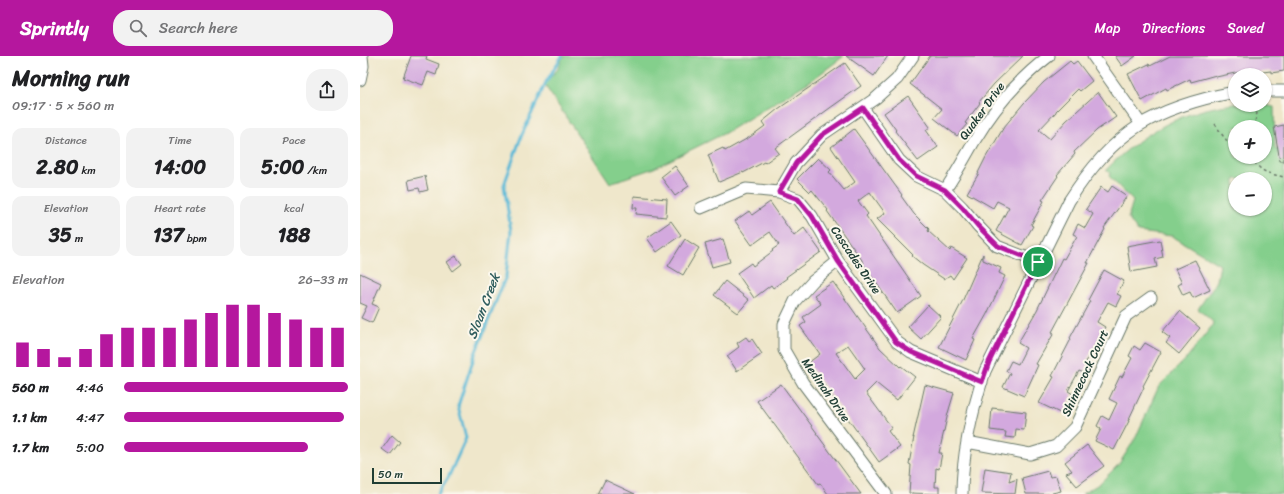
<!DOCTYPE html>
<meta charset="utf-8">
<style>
body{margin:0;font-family:Sriracha,sans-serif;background:#f2f2f2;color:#202124;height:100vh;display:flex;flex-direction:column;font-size:15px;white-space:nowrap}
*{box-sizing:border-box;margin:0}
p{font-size:13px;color:#757577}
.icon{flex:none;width:22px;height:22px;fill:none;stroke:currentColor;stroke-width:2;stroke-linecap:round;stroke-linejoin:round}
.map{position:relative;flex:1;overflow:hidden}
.sheet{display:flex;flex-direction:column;background:#fff;width:360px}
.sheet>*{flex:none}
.buttons{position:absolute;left:868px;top:12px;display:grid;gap:8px}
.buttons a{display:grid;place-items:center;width:44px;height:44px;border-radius:50%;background:#fff;box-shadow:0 1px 3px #0004;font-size:20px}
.scale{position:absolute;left:12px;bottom:10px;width:70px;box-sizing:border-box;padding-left:4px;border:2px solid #1f3d34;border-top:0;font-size:11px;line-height:14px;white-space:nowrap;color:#1f3d34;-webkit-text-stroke:3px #fbf7ec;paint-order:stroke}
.pin{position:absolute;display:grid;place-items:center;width:34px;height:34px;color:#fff;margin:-17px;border:2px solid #fff;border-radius:50%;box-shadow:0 1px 4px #0007}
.round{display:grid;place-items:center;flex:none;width:42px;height:42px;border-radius:16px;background:#f2f2f2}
.headline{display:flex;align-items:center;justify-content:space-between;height:68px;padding:0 12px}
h1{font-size:22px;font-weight:800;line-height:30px}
.stats{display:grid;grid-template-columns:repeat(3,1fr);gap:6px;height:68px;padding:4px 12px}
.stats div{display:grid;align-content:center;border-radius:10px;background:#f2f2f2;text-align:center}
.stats b{font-size:20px;font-weight:800}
.stats small{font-size:11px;font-weight:400}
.stats p{font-size:11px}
.chart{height:112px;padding:8px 12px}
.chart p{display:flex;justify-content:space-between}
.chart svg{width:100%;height:72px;margin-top:4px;stroke:#b5179e;stroke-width:6}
ul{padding:0 12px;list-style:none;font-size:13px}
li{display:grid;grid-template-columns:64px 48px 1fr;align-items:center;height:30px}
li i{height:10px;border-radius:5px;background:#b5179e}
header{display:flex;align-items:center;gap:24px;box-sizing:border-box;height:56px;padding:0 20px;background:#b5179e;color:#fff}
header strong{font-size:19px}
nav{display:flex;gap:22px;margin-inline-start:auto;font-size:14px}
.search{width:280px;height:36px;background:#f2f2f2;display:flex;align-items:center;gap:10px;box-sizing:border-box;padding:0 14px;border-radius:16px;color:#757577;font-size:15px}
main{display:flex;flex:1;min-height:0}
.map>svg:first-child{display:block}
.green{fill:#84cf8c;stroke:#528660;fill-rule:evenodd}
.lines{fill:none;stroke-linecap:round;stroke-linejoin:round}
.stream{stroke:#59b9d7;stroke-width:3}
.building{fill:#d3a9de;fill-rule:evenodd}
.minor-casing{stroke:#687869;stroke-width:13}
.path{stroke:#687869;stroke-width:1.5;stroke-dasharray:3 3;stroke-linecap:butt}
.minor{stroke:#fff;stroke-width:11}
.route-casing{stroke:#fff;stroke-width:8}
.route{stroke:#b5179e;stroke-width:5}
.labels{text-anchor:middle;stroke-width:4;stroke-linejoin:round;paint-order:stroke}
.street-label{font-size:12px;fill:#1f3d34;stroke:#fbf7ec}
.water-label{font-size:13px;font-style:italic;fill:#2e5c5d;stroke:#fbf7ec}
</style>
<header>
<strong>Sprintly</strong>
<div class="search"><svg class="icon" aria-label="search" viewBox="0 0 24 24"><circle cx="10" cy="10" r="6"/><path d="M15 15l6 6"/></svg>Search here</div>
<nav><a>Map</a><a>Directions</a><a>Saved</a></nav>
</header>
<main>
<section class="sheet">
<div class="headline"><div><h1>Morning run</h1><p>09:17 · 5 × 560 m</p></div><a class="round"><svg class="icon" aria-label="share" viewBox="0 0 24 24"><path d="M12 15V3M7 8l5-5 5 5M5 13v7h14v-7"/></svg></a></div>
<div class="stats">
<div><p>Distance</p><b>2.80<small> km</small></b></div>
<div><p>Time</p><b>14:00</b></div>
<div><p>Pace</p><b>5:00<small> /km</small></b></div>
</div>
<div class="stats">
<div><p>Elevation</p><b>35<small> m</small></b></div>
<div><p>Heart rate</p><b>137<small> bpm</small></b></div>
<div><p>kcal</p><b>188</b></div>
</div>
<div class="chart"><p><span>Elevation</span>26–33 m</p>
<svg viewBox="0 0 160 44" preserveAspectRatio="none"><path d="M5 44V29M15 44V33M25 44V38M35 44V33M45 44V24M55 44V20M65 44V20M75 44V20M85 44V15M95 44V11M105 44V6M115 44V6M125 44V11M135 44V15M145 44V20M155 44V20"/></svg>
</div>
<ul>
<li><b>560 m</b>4:46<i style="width:100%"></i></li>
<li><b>1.1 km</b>4:47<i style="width:98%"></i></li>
<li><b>1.7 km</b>5:00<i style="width:82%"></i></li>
</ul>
</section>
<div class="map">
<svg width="924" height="438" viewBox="0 0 924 438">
<rect width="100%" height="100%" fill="#fbf7ec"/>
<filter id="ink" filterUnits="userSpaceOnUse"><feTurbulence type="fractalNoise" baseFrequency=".025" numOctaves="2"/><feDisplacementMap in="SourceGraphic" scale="8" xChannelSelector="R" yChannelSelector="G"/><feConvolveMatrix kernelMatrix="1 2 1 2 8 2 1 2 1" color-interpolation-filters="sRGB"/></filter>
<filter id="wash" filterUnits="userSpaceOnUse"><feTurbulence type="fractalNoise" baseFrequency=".012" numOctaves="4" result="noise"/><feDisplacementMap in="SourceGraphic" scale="16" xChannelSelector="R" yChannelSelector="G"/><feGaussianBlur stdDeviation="0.9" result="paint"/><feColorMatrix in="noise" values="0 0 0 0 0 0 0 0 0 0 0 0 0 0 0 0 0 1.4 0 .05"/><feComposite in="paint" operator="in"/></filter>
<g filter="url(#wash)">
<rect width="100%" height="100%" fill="#efe7cb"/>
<path class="green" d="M203 0H484L452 24 365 77 294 112 250 127 184 28 198 13Z
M875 48 904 49 914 51 915 93 924 95V438H722L739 428 759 408 775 383 799 330 825 304 852 270 853 266 838 253 857 225 860 209 812 180 778 176 768 162 773 145 749 120 750 117 746 114C781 77 825 53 875 48ZM875 71H905V101H875ZM875 123H905V153H875Z"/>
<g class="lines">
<path class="stream" d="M78 438 88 422 106 382 98 350 115 298 146 220 151 175 144 129 161 81 186 26 202 0"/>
</g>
<g id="blocks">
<path class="building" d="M51 0H67L66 3 79 8 76 19 68 16 63 29 43 22Z
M486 0H528L514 20Z
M570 0H663L634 28 619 46 620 47 605 67 607 68 597 80 574 62 582 53 550 28Z
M755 0H776L762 10Z
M810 0H924V15L911 17V15L885 18V15L856 21V19L831 26 830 23 807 34 806 32 782 45 768 18 789 8 790 10Z
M710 5 713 8 717 5 732 25 720 35 718 33 696 55V56L679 74 690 83 706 65 738 36 756 61 737 74 714 96 715 98 697 119 698 120 682 144 684 145 671 169 673 170 662 189 636 175 649 151 637 145 633 152 607 137 619 117H618L626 101 644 71 664 47 684 26Z
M485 7 501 30 470 52 415 92 419 97 405 107 404 106 383 117V116L359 126 348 99 363 92 365 95 390 81 405 70 402 66 418 53Z
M548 40 570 71 566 74 578 91 558 105 535 75 536 74 524 57Z
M924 69V105H920L914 71Z
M494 73 542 139 541 140 554 158 569 173 568 175 590 195 591 192 607 202 593 223 590 219 584 223 563 209 552 200 553 199 517 163 525 157 510 136 498 145 508 158 506 160 561 240 537 257 503 208 504 207 467 155 468 154 452 134 450 136 437 123 458 102 471 114 469 116 484 134 495 126 471 91Z
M315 110 329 130 315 140 301 121Z
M65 120 68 134 60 136 59 132 50 134 48 124Z
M752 130 767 140 744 172 745 173 727 207H729L692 276 694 277 676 308 678 309 664 340 643 331 650 317 646 315 651 305 658 308 666 292 658 287 677 254 702 202 704 203 717 180 713 178 718 168 725 172 733 158 726 153 741 131 748 136Z
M274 140 307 143 306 161 276 158 277 152H273Z
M410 146 434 180 444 172 461 196 426 221 427 222 413 232 411 229 394 242 377 217 391 207 393 210 413 195 412 194 419 189 410 176 392 189 375 165 389 155 392 159Z
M311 165 321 179 297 196 287 182Z
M325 183 339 192 323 219 308 210Z
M363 183 370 206 352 211 345 188Z
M800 184 803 201 795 203 797 211 771 216 767 190Z
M623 198V204L641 212 639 217 645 220 627 258 613 283 615 284 606 304 579 291 602 246Z
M96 200 102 208 93 215 87 206Z
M835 204 850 234 833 242 830 236 823 239 818 229 822 227 815 213Z
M744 214 764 225 757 238 761 240 756 250 748 246 737 266 745 271 726 306 729 307 724 317 719 315 708 335 713 338 702 358 679 347 694 321 692 320 711 283 710 282 730 245 728 244Z
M0 217 21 227 12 248 19 251 12 267 1 262 7 250 0 247Z
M365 225 389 244 378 257 354 239Z
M473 226 520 292 540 311 541 310 555 321 537 344 516 327 506 337 532 372 528 375 540 391 519 406 448 307 460 298 440 270 446 266 443 261 461 248 454 239ZM488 289 505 313 495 323 476 297Z
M568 249 581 261 561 283 548 271Z
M820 255 840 272 819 298 806 287 810 282 802 276Z
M386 281 389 285 392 283 402 298 377 315 367 300 379 291 377 287Z
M785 287 801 296 783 330 784 331 768 365H769L754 394 735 385 741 373 737 370 742 360 749 364 757 347 749 343 760 320 762 321 772 302 769 300 774 290 780 294Z
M421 328 457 377H456L501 438H468L460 427 458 428 408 360 397 345Z
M565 329 594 337 588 357 579 397H582L579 413 576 412 575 431H579V438L549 437 551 409 549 408 554 381 553 382Z
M632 352 666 356 664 374 656 373 655 382 645 381 646 376 630 374Z
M32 379 40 386 30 399 22 393Z
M727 389 744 410 717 430 706 417 712 415 705 406Z
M625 412 651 416 649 426 657 423 655 438 621 437Z
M688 415 690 421 696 420 701 435 688 438H666L662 422Z
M245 424 275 438H238Z"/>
</g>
</g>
<g filter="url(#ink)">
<use href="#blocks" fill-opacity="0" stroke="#687869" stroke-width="1"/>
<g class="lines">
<defs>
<path id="minor" d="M733 0 781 68
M0 24 3 10 2 0
M905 35H924
M503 52 539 104 556 120 585 134 602 151 618 170 637 190 678 206
M585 134C596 118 605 101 615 84 634 52 659 23 689 0
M419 136 436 107 462 79 516 42 537 23 553 0
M341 152 386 133 419 136 438 143 452 160 478 205 537 286 551 296 622 326
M478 205 453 225 435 245 424 268V294L443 327 526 438
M607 386 670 398 696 390 715 371 766 260 791 242
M602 438C602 396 612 355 625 315L709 145C753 75 795 51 875 36"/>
</defs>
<use href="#minor" class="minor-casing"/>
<path class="path" d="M855 68C860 75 866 87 875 90
M894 71 898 52 900 49
M891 101C901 117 907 117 924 121"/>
<use href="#minor" class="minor"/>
</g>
</g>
<g class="lines" filter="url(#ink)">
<defs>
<path id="route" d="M503 52 539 104 556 120 585 134 602 151 618 170 638 190 678 206 629 306 622 326 551 296 536 286 478 205 452 160 438 143 419 136 436 107 462 79Z"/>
</defs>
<use href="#route" class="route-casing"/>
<use href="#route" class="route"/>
</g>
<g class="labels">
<g class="street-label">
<text transform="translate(622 55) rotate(-54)" y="4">Quaker Drive</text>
<text transform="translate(496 204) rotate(56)" y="4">Cascades Drive</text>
<text transform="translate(725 317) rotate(-65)" y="4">Shinnecock Court</text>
<text transform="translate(466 334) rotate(55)" y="4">Medinah Drive</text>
</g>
<g class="water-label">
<text transform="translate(123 250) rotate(-69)" y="5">Sloan Creek</text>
</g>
</g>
</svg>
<div class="buttons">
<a><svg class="icon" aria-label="layers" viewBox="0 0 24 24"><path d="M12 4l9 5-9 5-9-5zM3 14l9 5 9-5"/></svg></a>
<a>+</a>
<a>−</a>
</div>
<div class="scale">50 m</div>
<div class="pin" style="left:678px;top:206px;background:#1e9e55"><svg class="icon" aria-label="arrive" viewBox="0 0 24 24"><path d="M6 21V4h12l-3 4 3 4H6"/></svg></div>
</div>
</main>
